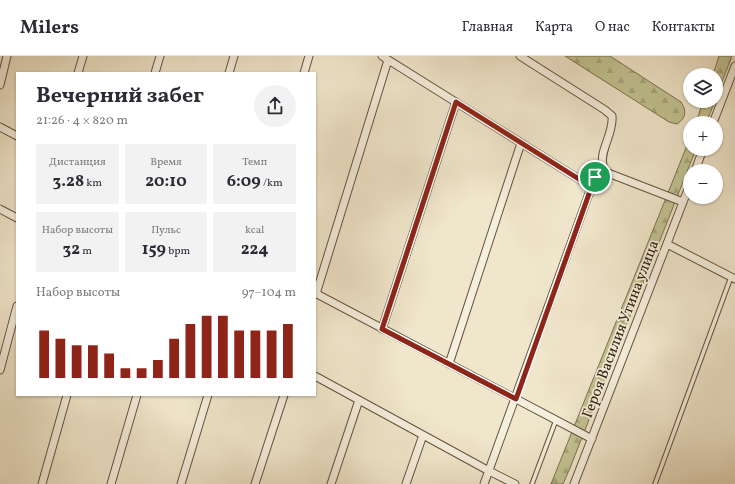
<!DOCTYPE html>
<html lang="ru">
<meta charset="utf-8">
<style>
body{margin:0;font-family:Vollkorn,serif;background:#f2f2f3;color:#2b2b33;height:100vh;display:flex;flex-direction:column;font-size:15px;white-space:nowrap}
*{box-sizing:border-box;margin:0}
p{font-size:13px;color:#7c7c81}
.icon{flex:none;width:22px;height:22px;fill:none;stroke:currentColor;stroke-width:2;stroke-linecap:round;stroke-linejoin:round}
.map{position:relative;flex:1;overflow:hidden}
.sheet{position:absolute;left:16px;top:16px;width:300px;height:324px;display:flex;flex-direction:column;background:#fff;border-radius:0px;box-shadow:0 1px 3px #0004}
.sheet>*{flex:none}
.controls{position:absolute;left:683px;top:12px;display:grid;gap:8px}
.controls a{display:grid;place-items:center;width:40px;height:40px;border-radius:50%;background:#fff;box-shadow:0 1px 3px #0004;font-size:20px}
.pin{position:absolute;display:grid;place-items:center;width:34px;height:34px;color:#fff;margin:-17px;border:2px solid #fff;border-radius:50%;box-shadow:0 1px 4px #0007}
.round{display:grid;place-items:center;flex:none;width:42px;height:42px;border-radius:21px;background:#f2f2f3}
.headline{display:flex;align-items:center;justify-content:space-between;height:68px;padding:0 20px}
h1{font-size:22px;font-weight:700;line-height:30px}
.metrics{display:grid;grid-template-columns:repeat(3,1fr);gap:6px;height:68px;padding:4px 20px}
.metrics div{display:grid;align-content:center;border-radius:0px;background:#f2f2f3;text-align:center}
.metrics b{font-size:17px;font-weight:700}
.metrics small{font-size:11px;font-weight:400}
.metrics p{font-size:11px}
.chart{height:112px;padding:8px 20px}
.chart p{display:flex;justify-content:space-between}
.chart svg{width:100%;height:72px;margin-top:4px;stroke:#8f2418;stroke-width:6}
header{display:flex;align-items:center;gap:24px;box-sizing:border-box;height:56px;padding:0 20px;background:#fff;border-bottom:1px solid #e1e1e2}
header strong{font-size:19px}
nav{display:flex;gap:22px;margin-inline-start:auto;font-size:14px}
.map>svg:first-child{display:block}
.forest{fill:url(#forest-firs);stroke:#7c7250}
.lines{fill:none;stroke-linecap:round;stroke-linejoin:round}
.lane-casing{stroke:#64523e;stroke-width:5.5}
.street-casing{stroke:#64523e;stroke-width:9}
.lane{stroke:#f5efdd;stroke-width:3.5}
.street{stroke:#f5efdd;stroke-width:7}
.route-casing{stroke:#fff;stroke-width:8}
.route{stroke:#8f2418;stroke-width:5}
.labels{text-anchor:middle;stroke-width:3.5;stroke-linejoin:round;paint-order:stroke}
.street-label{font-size:15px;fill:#35210f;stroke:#f5efdd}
</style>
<header>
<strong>Milers</strong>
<nav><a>Главная</a><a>Карта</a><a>О нас</a><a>Контакты</a></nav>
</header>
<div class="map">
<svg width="735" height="428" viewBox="0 0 735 428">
<defs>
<pattern id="forest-firs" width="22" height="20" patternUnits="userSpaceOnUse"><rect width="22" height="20" fill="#c2c392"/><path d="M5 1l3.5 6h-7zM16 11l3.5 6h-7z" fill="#a7a77d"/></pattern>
</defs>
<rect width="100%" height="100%" fill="#f0e6cb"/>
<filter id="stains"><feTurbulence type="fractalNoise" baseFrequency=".005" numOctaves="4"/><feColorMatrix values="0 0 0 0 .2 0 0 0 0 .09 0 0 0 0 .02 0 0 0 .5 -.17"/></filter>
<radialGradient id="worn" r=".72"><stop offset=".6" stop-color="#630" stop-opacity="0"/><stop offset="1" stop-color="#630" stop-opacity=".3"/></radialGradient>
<path class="forest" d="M565 0H610L681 46C687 55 686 62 677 68L669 66Z
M719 0H732L716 41V19H713Z
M703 45H715L706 67H696Z
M690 82V93H696L570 412 563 428H551Z"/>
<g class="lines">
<defs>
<path id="lane" d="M532 428 556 364
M655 428 731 221"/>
<path id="street" d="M382 0 582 125 608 117
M520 0 605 54 612 60C614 77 599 95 603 109 603 112 606 114 608 117L683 146
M78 17 83 0
M155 17 160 0
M229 17 234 0
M304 17 309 0
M0 29 7 0
M713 67 735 10
M0 71 17 80
M695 115 703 93
M0 153 17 162
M667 188 735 223
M315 237 592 383
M316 238 388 4
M382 273 456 46
M449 308 521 87
M0 314 17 250
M315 320 489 415 515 428
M42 428 67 339
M111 428 137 339
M181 428 208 339
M255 428 284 339
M331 428 359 344
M406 428 423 379
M484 428 595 121
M574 428 690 128"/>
</defs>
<use href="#lane" class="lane-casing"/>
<use href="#street" class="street-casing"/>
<use href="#lane" class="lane"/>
<use href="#street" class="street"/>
</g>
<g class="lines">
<defs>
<path id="route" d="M456 46 582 125 595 121 516 343 382 273Z"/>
</defs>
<use href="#route" class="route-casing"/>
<use href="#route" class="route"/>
</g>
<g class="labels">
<g class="street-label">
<text transform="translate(620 273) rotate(-69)" y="5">Героя Василия Утина улица</text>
</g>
</g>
<rect width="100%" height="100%" filter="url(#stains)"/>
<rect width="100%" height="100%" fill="url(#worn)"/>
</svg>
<div class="controls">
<a><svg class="icon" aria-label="layers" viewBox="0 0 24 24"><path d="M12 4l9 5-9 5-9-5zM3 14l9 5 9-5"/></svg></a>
<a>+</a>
<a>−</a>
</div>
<div class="pin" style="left:595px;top:121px;background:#1e9e55"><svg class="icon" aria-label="arrive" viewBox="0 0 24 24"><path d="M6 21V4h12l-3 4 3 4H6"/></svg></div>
<section class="sheet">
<div class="headline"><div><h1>Вечерний забег</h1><p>21:26 · 4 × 820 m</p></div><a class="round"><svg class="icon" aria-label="share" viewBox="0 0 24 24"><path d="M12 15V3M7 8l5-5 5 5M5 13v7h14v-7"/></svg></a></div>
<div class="metrics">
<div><p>Дистанция</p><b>3.28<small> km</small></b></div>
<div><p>Время</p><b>20:10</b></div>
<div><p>Темп</p><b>6:09<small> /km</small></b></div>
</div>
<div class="metrics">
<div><p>Набор высоты</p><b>32<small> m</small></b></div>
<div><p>Пульс</p><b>159<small> bpm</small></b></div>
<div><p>kcal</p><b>224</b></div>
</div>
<div class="chart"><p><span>Набор высоты</span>97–104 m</p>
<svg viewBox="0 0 160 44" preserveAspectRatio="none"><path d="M5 44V15M15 44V20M25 44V24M35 44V24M45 44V29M55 44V38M65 44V38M75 44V33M85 44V20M95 44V11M105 44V6M115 44V6M125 44V15M135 44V15M145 44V15M155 44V11"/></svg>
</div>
</section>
</div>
